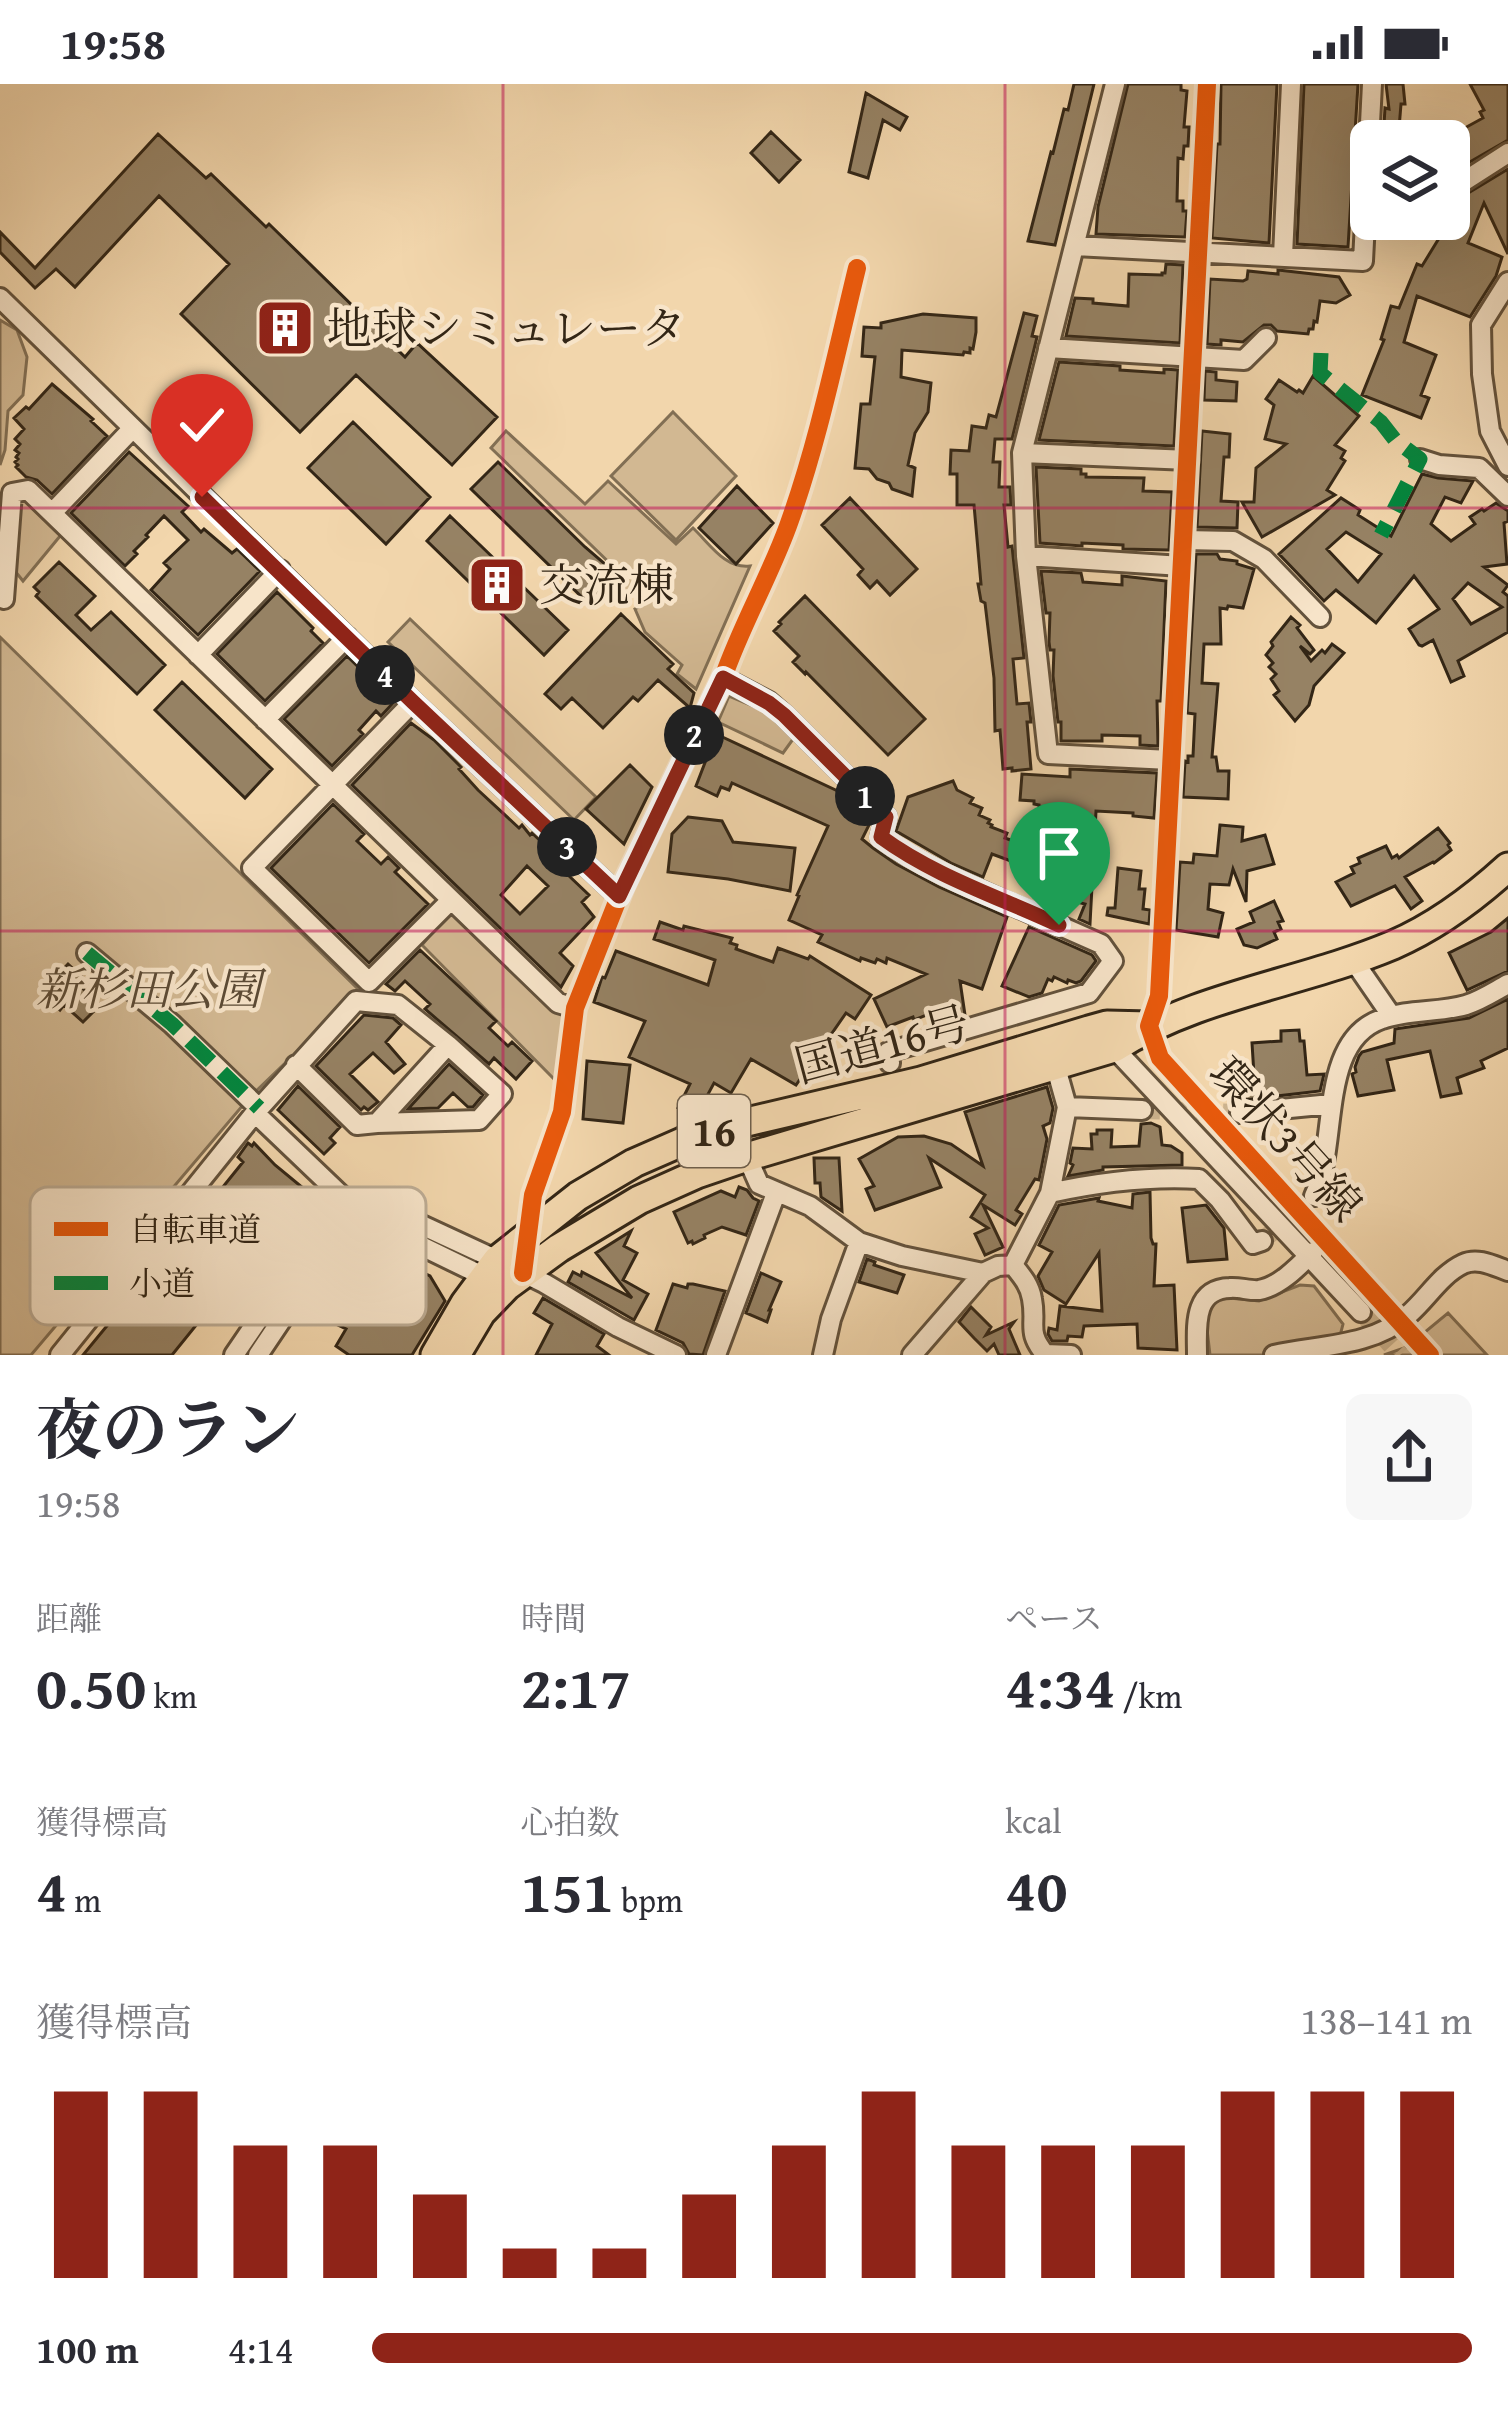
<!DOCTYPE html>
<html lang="ja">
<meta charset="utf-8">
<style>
body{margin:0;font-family:"Gentium Book Plus","Noto Serif JP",serif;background:#f7f7f7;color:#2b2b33;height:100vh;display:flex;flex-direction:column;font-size:45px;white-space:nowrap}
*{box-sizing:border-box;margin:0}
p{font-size:39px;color:#7c7c81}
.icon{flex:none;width:66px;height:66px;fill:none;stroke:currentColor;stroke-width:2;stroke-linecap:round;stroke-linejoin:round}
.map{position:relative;height:1271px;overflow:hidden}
.drawer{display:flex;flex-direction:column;background:#fff;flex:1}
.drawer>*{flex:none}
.tools{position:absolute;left:1350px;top:36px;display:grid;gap:24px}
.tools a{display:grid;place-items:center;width:120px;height:120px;border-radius:18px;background:#fff;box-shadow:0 12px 48px #0002;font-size:60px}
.pin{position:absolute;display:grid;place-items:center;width:102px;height:102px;color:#fff;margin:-123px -51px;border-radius:50% 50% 50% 0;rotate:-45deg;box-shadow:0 0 12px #0007}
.pin .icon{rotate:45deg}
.km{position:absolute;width:60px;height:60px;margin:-30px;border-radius:50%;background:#222;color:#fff;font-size:33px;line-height:60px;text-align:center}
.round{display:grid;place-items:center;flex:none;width:126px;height:126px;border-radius:18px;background:#f7f7f7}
.summary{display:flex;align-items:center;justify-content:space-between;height:204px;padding:0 36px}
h1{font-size:66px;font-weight:700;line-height:90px}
.metrics{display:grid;grid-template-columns:repeat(3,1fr);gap:18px;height:204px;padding:12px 36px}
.metrics div{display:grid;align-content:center}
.metrics b{font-size:60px;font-weight:700}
.metrics small{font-size:33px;font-weight:400}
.metrics p{font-size:33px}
.chart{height:336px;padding:24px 36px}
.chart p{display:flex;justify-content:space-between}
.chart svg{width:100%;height:216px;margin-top:12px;stroke:#8f2418;stroke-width:6}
ul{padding:0 36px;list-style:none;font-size:39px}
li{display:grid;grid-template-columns:192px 144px 1fr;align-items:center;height:90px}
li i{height:30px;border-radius:15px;background:#8f2418}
.status{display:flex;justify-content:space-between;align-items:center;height:84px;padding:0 60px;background:#fff;direction:ltr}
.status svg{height:33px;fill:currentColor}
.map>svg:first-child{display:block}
.green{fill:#d2b892;stroke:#826f54;stroke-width:3}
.building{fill:#968264;stroke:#332616;stroke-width:3;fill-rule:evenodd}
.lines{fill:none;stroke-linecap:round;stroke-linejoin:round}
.minor-tunnel{stroke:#ccb38e;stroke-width:18;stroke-dasharray:18 9;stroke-linecap:butt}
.minor-casing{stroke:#63523c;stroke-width:24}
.highway-casing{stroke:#332616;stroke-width:33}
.minor{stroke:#f7e4c9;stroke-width:18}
.highway{stroke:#f2d6ac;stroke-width:27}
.quiet{stroke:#00873e;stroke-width:15;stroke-dasharray:30 15;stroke-linecap:butt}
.cycleway-casing{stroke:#f7e4c9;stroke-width:26}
.cycleway{stroke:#e8590c;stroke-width:18}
.route-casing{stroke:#fff;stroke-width:24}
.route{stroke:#8f2418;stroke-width:15}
.grid{fill:none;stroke:#c2185b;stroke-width:3;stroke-opacity:0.55}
.labels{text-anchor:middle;stroke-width:9;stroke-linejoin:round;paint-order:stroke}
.shield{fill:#f7e4c9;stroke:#6e5f4c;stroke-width:3}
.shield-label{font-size:42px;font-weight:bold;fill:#332616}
.poi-label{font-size:45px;fill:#332616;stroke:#f7e4c9;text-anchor:start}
.park-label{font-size:45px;font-style:italic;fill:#5b4a35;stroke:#f7e4c9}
.street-label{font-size:45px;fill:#332616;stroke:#f7e4c9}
.key{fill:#f7e4c9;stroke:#bcab93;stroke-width:3}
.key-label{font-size:33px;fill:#332616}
</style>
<div class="status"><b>19:58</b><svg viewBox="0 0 49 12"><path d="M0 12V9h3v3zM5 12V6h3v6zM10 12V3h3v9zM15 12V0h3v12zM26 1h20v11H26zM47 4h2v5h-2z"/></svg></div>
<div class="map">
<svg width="1508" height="1271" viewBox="0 0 1508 1271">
<rect width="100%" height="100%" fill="#f2d6ac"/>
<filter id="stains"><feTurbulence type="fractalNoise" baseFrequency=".00167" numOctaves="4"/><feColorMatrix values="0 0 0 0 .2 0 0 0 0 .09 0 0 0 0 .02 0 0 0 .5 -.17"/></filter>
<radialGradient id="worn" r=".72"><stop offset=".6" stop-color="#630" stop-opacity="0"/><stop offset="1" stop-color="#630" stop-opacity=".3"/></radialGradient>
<path class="green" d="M0 236 17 246 27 273 23 311 8 327 5 366 0 381Z
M673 328 736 392 676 456 611 392Z
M506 347 585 420 608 397 676 460 693 444C710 460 725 485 750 482L696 605 677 590 682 581 645 548 635 525 661 511 653 503 609 515 605 511 624 493 491 364Z
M32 412 65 446 23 497 11 482 12 418Z
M410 535 596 713 574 736 388 558Z
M0 553 360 907 249 1014 31 1271H0Z
M729 612 767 628 796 651 783 669 718 638Z
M453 823 564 929 555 996 422 861Z
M1300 1201 1314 1202 1343 1240 1335 1271H1210L1205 1228 1219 1213 1259 1217Z
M1448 1229 1487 1271H1384L1407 1263Z"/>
<path class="building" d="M1074 0H1094L1055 161 1028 157 1051 68 1053 69 1064 25 1068 26Z
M1128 0H1181V6L1187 7 1184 43H1189L1188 62H1184L1183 75 1178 74 1177 117H1183V127H1187L1185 153 1096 150 1098 123Z
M1221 0H1277L1269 159 1212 154 1217 60H1220Z
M1304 0H1358L1348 163 1297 160Z
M1386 0H1403L1405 20H1401L1398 57H1383L1385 24 1389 25Z
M1470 0H1508V56L1468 79 1452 51 1483 34 1480 28 1484 26Z
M866 9 907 33 900 46 883 36 868 94 849 88Z
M771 48 800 76 779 98 751 69Z
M158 50 206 94 211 90 266 143 269 140 405 273 417 259 497 333 452 381 356 291 300 348 181 230 229 180 159 112 75 203 56 185 35 204 0 168V148L35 184Z
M1508 85V170L1484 119 1468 159 1502 173 1496 192 1470 233 1417 212 1404 258 1436 271 1421 311 1429 314 1421 334 1362 311 1384 256 1381 255 1391 222 1399 224 1417 180 1422 182 1441 151H1447L1456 131 1450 120Z
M1166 180 1183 181 1180 259 1066 252 1075 214 1093 215V219L1128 222 1129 190 1162 191V189H1165Z
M1278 186 1339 193 1350 211 1336 219 1320 217 1317 238 1314 237 1313 245H1309L1308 250 1277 247 1271 241H1264L1243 258 1221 256V261L1207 260 1210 195 1243 197 1247 195 1248 187 1278 190Z
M1024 229 1037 232 1032 252 1037 253 1012 355H995L993 378H1000L999 403H1010L1011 421H1004L1008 463 1012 462 1024 574 1013 575 1017 620 1029 619 1031 638H1027L1031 685 1012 687V684L1003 685 1000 646 995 647 994 594 985 519 981 517 978 500H981L974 421H957V390H950L951 366 969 367 972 342 986 344 989 331 996 333Z
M923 230 976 234V248L973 265 970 264V269L964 268 963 271 902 266 901 293 931 299 928 328 915 349 908 381 915 384 912 412 892 405 889 399 877 395 869 385 855 384 861 320H870L875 273 862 272 864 243 881 244V239Z
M1059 278 1120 282V286L1164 289V285L1178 286 1174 362 1039 356Z
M1205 287 1216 288V296L1237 298 1236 317 1204 316Z
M1313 292 1359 332 1335 361 1345 367 1341 374 1345 377 1327 406 1335 411 1262 453 1242 418H1254L1256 384 1286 360 1265 355 1274 321 1266 315 1279 296 1297 308 1299 306 1303 309Z
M52 300 93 335 91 337 107 352 52 410 37 396 26 393 16 383 18 381 15 378 18 375 16 373 19 369 15 366 20 360 15 355 24 345 14 334 26 323 29 325Z
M353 338 430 413 386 460 308 384Z
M1202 347 1230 350 1229 373H1224L1221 417 1238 418 1237 444 1197 443Z
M129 368 188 422 182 428 201 448 204 445 232 469 237 465 260 487 198 551 151 506 170 485 164 479 188 456 164 432 146 451 148 453 134 467 137 470 125 482 71 429Z
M498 378 585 463 619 492 591 522 471 405Z
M1036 383 1081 385V390H1086V393L1144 394 1143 407 1172 408 1169 466 1123 465V461L1082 459V462L1040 459Z
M1422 390 1438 394 1473 397 1461 419 1445 413 1431 440 1451 457 1475 440 1470 433 1482 425 1484 427 1496 419 1508 427V437L1504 439 1507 480 1484 483 1508 501 1503 508 1508 512V548L1458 577 1464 592 1451 598 1433 556 1422 562 1419 561 1409 545 1439 525 1414 492 1376 539 1336 506 1324 517 1279 470 1341 414 1360 426 1358 431 1391 452ZM1346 448 1381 470 1358 498 1327 465ZM1468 499 1502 523 1471 540 1453 515Z
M737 402 773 439 736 480 699 444Z
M850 414 917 485 890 511 877 497 870 504 858 491 863 485 822 441Z
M450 432 568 546 544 571 427 457Z
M1196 470H1217L1220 475 1237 477V480L1254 485 1243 524 1228 522 1227 525 1220 524 1221 560H1204L1202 599 1218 600 1212 673H1216L1218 687H1229L1228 715 1183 713 1185 677 1188 678V672H1193L1195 630 1187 629Z
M59 478 95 512 76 531 91 546 111 528 165 581 137 610 36 512 39 508 34 503Z
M1041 487 1081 489 1083 498 1122 501V492L1166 497 1161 617H1157L1158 662 1140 661V652L1102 651V657H1061V638H1058L1053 592 1054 566H1050L1049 558 1050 529H1046Z
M277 508 313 544 311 547 323 559 265 617 217 570Z
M805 512 925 635 888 671 806 588 805 590 793 578 799 572 774 547 781 540 779 538Z
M621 530 673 580 668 585 694 609 690 624 658 596 638 617 633 613 603 644 572 614 561 625 545 610Z
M1291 533 1300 541 1297 544 1314 566 1310 570 1300 562 1311 577 1322 566 1325 569 1332 560 1344 569 1314 602 1309 621 1295 637 1274 611 1279 607 1271 595 1276 590 1269 583 1273 579 1266 571 1273 562 1271 558Z
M347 572 394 618 381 632 376 627 359 646 363 650 332 682 284 635Z
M182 598 272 685 245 714 155 626Z
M411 639 434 656 461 683 459 685 478 706 519 744 522 741 530 751 532 749 550 766 546 770 589 811 582 818 594 833 560 869 573 882 561 903 352 701ZM527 782 548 802 520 830 501 811Z
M716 650 844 710 839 722 871 737 862 755 873 764 896 780 939 803 1007 833 982 905 960 897 965 931 946 937 944 924 914 936 913 933 887 943 874 915 926 890 887 874 886 879 877 875 875 879 861 874 860 877 818 858 822 851 789 836 799 812 797 811 828 742 732 699 729 706 721 703 717 712 696 702Z
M630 681 652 703 624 760 586 725Z
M1070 685 1157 689 1154 734 1133 732V729L1096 727 1090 840 1079 835 1085 820 1054 812 1053 819 1034 813 1041 788 992 770 983 793 951 779 896 747 908 713 953 697 957 706 973 714 970 719 982 724 979 731 990 736 988 739 992 741 991 743 1007 749 1005 754 1030 763 1028 768 1072 779 1074 725 1039 723V721L1034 720V717L1020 716 1022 690 1070 693Z
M333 720 364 750 357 757 381 780 388 773 399 784 395 788 428 820 369 879 271 784Z
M688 733 722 737 733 758 795 764 790 807 728 795 668 788 672 750Z
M1220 741 1243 743 1242 757 1265 751 1274 780 1247 787 1246 818 1233 785 1229 801 1210 800 1208 825 1223 829 1218 853 1176 846 1180 778 1193 779 1194 770 1217 772Z
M1438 744 1450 759 1448 761 1451 766 1434 779 1433 778 1405 793 1422 817 1411 825 1395 802 1351 822 1336 798 1354 789 1351 783 1360 779 1358 774 1386 762 1392 774 1397 771 1399 774Z
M1118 784 1141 787 1139 805H1145L1143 825 1150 826 1149 840 1107 831 1108 824H1115Z
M1274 817 1283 837 1278 838 1281 845 1274 848 1277 855 1257 864 1244 861 1237 845 1254 838 1250 828Z
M1508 834V887L1467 906 1449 869 1491 848Z
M660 838 683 846 684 842 732 854 730 859 737 861 736 865 773 878 778 864 808 875 810 872 871 911 855 935 846 929 796 1001 751 975 731 1009 714 999 699 1027 696 1026 689 1030 678 1024 690 1000 629 973 645 937 594 918 602 893 605 894 616 867 708 901 715 876 654 855Z
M1029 843 1092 871 1096 877 1081 897 1076 899 1068 896 1067 899 1054 893 1052 897 1048 895 1042 909 1029 913 1002 902Z
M420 866 496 937 489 944 508 962 512 958 532 977 516 995 494 974 489 980 425 925 430 920 405 897 395 907 386 900Z
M68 880 82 893 77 899 100 921 83 938 64 921 60 926 41 908Z
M1508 915V964L1481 977 1484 984 1457 994 1461 1009 1441 1013 1430 967 1387 976 1394 1006 1358 1012 1352 990 1356 988 1355 983 1359 972 1362 968 1394 959 1395 945 1469 934Z
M364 931 393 934 401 941 386 958 405 980 394 989 373 969 350 990 378 1018 368 1026 364 1023 361 1026 316 982Z
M1299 946 1300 957H1304L1307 991 1324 990 1320 1007 1235 1017 1232 993 1254 991 1252 959 1281 957V947Z
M587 977 630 981 623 1039 583 1035Z
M449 980 483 1011 473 1023H468L453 1009 438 1024 408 1025Z
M298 1002 340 1043 330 1054 335 1059 324 1070 278 1026Z
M1047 1003 1053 1024 1050 1039 1043 1042 1047 1055 1039 1096 1035 1095 1016 1126 1022 1130 1015 1141 983 1121 1003 1163 985 1171 975 1150 988 1144 971 1133 985 1111 929 1074 941 1103 875 1126 866 1105 874 1102 859 1075 898 1053 924 1052 951 1060 983 1082 965 1028Z
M1151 1039 1160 1043 1162 1061 1171 1062 1182 1069V1081L1103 1083V1086L1068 1092 1073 1081 1070 1079 1073 1064 1092 1065 1091 1050H1097V1046H1112L1111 1063 1139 1062 1141 1040Z
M248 1059 252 1062 254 1059 275 1081 303 1104 275 1140 229 1206 216 1196 224 1186 196 1164 204 1153 184 1138 205 1115 210 1119 243 1078 238 1073Z
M814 1074H839L842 1127 821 1113 820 1099H815Z
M739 1103 747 1106 753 1114 759 1117 746 1151 722 1143 704 1151 705 1154 693 1160 692 1157 688 1159 674 1128 721 1107 735 1113Z
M1150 1108 1151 1154 1153 1160H1156L1154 1202 1174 1201 1177 1266 1138 1264 1137 1240 1084 1242 1082 1253 1068 1252 1067 1257H1052L1048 1250 1049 1244 1057 1246 1060 1222 1102 1227 1099 1169 1066 1220 1044 1206 1038 1192 1052 1168 1039 1161 1059 1121 1099 1114 1098 1117 1132 1124 1133 1110Z
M1206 1121 1224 1144 1227 1175 1188 1178 1182 1124Z
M631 1147 624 1162 637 1169 623 1196 648 1210 634 1236 568 1198 573 1188 581 1192 582 1188 632 1214 596 1169Z
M354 1167 380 1179 384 1170 430 1192 445 1217 412 1271H349L336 1262 346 1245 315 1230 323 1214 328 1217Z
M867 1175 875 1178 874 1181 904 1191 897 1209 859 1198Z
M151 1184 206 1229 172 1271H83L120 1226 128 1233 145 1211 136 1203Z
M761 1189 781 1198 769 1226H771L767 1238 746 1229Z
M673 1200 687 1204 688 1200H693L725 1207 703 1271 689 1270 683 1259 656 1246Z
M543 1214 604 1250 597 1262 609 1271H536L552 1240 534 1229Z
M971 1223 991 1243 986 1251 1014 1238 1009 1245 1020 1271H999L994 1260 987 1267 974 1254 959 1238Z"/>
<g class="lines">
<path class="minor-tunnel" d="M1142 1026 1240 1029
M1262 1157 1310 1115
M1378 1213 1430 1271
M1361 1228 1400 1271"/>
<defs>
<path id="minor" d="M1115 0 1022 369 1026 472 1048 670 1170 676
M1207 0 1159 912 1149 942 1160 974 1378 1213
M1449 107 1508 69
M1075 162 1363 177 1372 0
M1283 172 1291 0
M1508 198 1481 241 1482 290 1490 347 1508 382
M0 214 413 618 619 812
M1048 264 1244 276 1266 254
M1022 369 1189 376
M1420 375 1439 381 1479 384 1508 412
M52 429 132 345
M1184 456 1233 457 1264 475 1320 533
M1026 472 1182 482
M4 515 12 409 28 406 558 919 575 924
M198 571 280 486
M723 594 769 618 784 631 886 733 881 753 902 768 945 791 1101 860 1113 877 1089 909 888 968 890 979
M413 618 252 784 369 898 451 816
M265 636 347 553
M87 869 172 940 259 1024
M1355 876 1360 886 1391 931
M1112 958 1114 964 1361 1228
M1053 973 1067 1023 1142 1026
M296 981 357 1041 377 1039
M255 1029 356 917 398 921 448 961 502 1010 479 1036 377 1039 448 961
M1240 1029 1331 1020
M747 1073 759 1100 810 1122 859 1158 902 1172 983 1189 998 1182 1013 1181C1021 1191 1030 1201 1032 1215 1037 1241 1026 1247 1045 1270L1071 1271
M1050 1109C1100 1098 1147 1092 1199 1095L1220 1116 1253 1160 1262 1157
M1314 1112C1339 1062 1317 957 1382 935 1409 925 1438 929 1466 921 1480 917 1495 907 1508 900
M345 1115 374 1119 497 1176 544 1199 618 1243 676 1271
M1013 1181 1050 1109 1067 1023
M523 1189 533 1111 562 1028 575 924 624 800 723 594C741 542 769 494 788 442 818 359 836 270 857 184
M60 1271 255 1029 345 1115 355 1135
M234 1271 324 1139 345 1115
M258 1271 340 1149 355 1135 372 1138 483 1192 494 1191
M716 1271 776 1109
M823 1271 831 1235 859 1158
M912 1271 983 1189
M1197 1271C1197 1244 1192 1205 1230 1204 1239 1203 1250 1207 1259 1206 1279 1203 1299 1182 1313 1168
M1274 1271C1318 1261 1372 1263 1408 1231 1427 1215 1440 1191 1463 1180 1478 1173 1494 1182 1508 1187"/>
<path id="highway" d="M435 1271 465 1219 497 1176 578 1112 634 1079 682 1058 734 1041 921 997 1089 946 1107 941 1149 942
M456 1271 481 1229 507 1202 559 1164 639 1116 697 1090 747 1073 1114 964C1200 910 1300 900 1393 861 1435 843 1474 814 1508 783"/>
</defs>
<use href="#minor" class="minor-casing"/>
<use href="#highway" class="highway-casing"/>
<use href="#minor" class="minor"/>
<use href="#highway" class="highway"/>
<path class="quiet" d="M1321 269 1320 289 1381 338 1395 356 1420 375 1381 451
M87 869 172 940 259 1024"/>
<defs>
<path id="cycleway" d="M1207 0 1159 912 1149 942 1160 974 1430 1271
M523 1189 533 1111 562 1028 575 924 624 800 723 594C741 542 769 494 788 442 818 359 836 270 857 184"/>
</defs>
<use href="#cycleway" class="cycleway-casing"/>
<use href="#cycleway" class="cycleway"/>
</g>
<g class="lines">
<defs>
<path id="route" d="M202 413 413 618 619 812 723 594 769 619 784 631 886 733 881 753C934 792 999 813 1059 841"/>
</defs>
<use href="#route" class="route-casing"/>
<use href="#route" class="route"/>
</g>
<path class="grid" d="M503 0V1271M1005 0V1271M0 424H1508M0 847H1508"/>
<defs>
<symbol id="building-square" viewBox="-11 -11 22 22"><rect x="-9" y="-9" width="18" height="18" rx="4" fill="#8f2418" stroke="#f7e4c9"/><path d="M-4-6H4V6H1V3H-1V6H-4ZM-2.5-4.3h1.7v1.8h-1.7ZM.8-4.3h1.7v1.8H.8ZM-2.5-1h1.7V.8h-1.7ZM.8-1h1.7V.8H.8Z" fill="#fff"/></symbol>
</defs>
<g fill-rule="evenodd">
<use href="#building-square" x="252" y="211" width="66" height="66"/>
<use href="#building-square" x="464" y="468" width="66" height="66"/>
</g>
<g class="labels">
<rect class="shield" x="678" y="1011" width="72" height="72" rx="9"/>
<g class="shield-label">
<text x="714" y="1062">16</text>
</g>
<g class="poi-label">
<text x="327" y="260">地球シミュレータ</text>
<text x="539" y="517">交流棟</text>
</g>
<g class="park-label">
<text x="148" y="921">新杉田公園</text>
</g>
<g class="street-label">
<text transform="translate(882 960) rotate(-15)" y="16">国道16号</text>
<text transform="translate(1286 1055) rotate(48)" y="16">環状3号線</text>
</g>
</g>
<rect x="30" y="1103" width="396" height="138" rx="18" class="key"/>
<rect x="54" y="1138" width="54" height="14" fill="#e8590c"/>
<rect x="54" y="1192" width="54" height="14" fill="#00873e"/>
<g class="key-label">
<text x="129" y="1157">自転車道</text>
<text x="129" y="1211">小道</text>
</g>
<rect width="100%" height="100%" filter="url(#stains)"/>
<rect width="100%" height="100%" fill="url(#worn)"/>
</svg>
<div class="tools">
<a><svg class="icon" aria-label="layers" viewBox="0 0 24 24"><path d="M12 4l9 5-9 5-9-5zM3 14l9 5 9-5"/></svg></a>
</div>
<div class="pin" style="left:1059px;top:841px;background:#1e9e55"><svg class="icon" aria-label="arrive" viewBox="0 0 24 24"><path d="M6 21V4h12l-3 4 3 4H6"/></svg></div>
<div class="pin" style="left:202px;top:413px;background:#d93025"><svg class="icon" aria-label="check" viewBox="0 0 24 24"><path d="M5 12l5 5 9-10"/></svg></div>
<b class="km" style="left:865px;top:712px">1</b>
<b class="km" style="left:694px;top:651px">2</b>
<b class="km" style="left:567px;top:763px">3</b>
<b class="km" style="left:385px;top:591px">4</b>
</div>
<section class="drawer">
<div class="summary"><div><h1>夜のラン</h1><p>19:58</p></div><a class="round"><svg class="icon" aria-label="share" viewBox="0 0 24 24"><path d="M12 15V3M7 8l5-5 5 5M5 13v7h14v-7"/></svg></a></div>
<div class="metrics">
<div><p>距離</p><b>0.50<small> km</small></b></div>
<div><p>時間</p><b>2:17</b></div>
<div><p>ペース</p><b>4:34<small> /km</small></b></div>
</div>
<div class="metrics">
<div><p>獲得標高</p><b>4<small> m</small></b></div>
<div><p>心拍数</p><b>151<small> bpm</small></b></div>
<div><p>kcal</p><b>40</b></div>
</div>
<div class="chart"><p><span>獲得標高</span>138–141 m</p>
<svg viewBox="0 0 160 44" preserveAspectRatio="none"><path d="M5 44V6M15 44V6M25 44V17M35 44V17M45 44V27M55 44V38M65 44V38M75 44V27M85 44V17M95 44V6M105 44V17M115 44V17M125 44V17M135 44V6M145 44V6M155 44V6"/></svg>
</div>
<ul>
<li><b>100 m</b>4:14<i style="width:100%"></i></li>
</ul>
</section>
